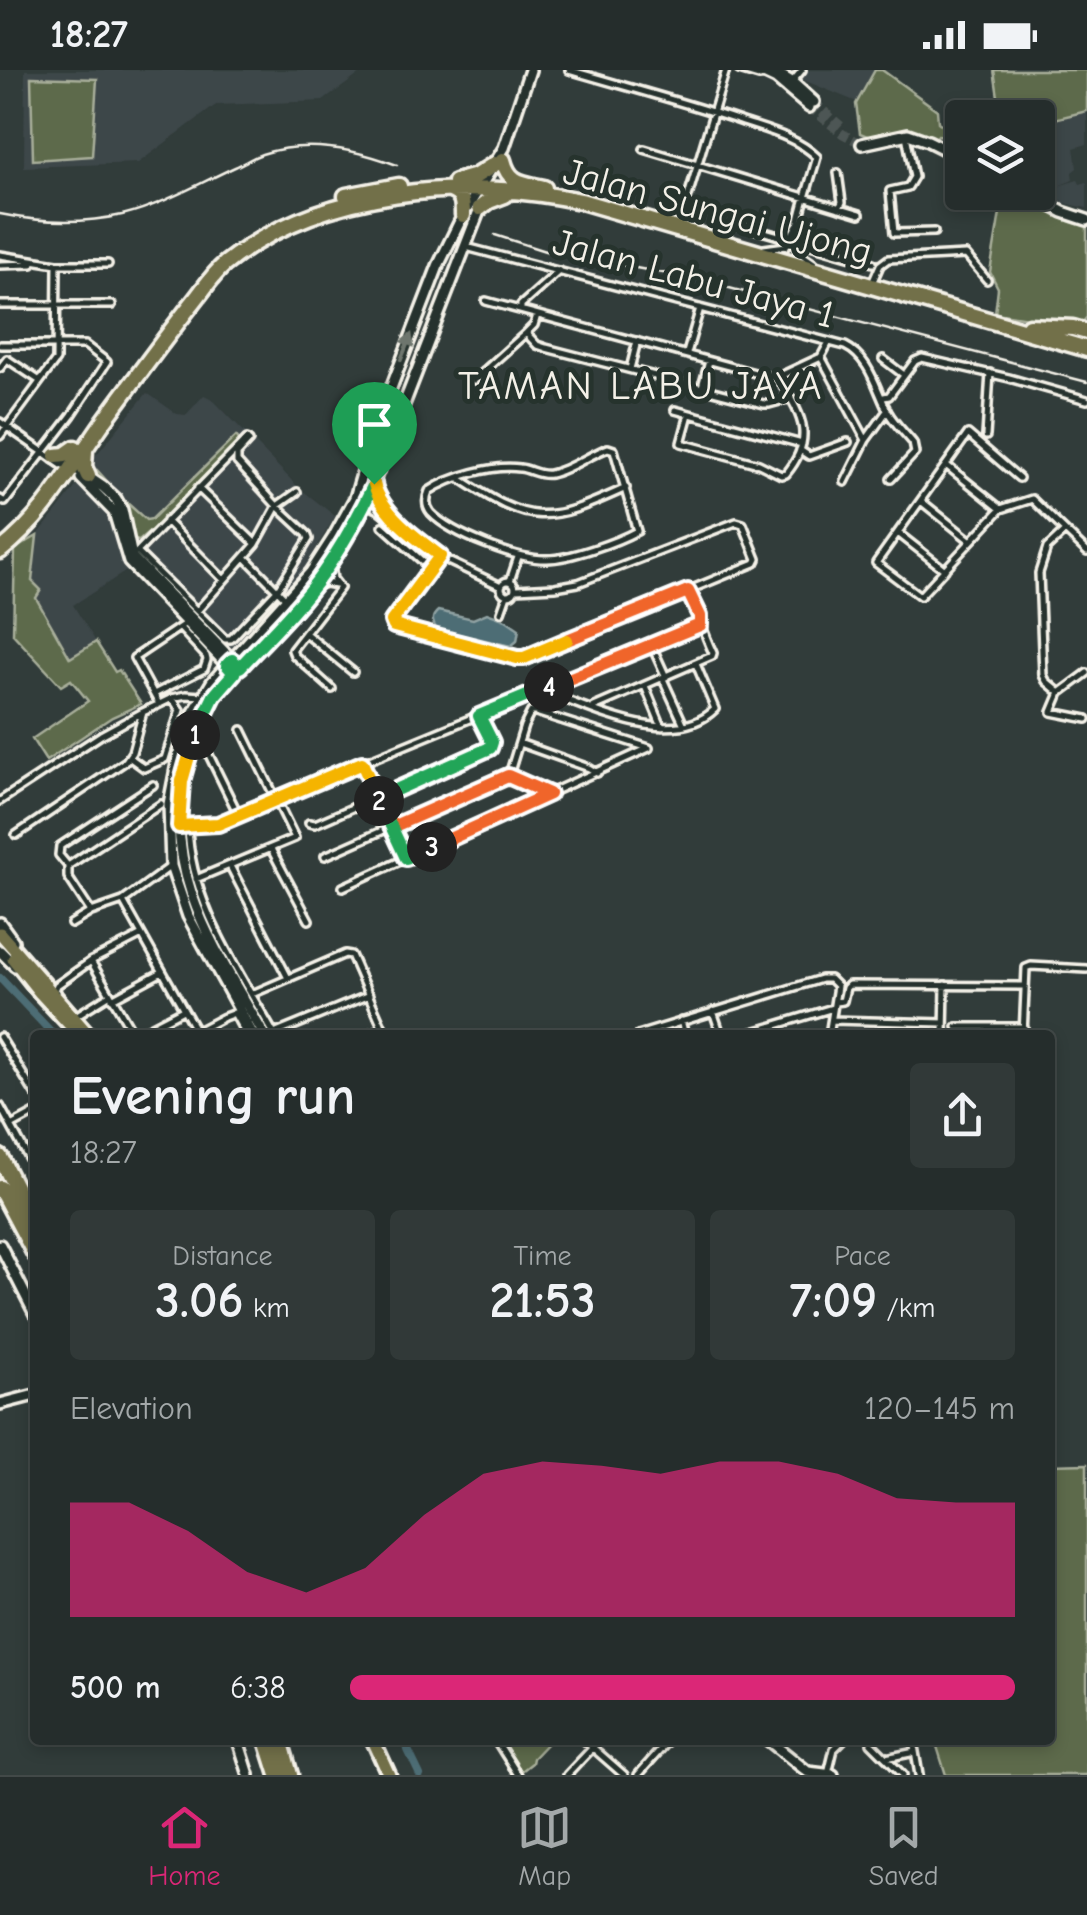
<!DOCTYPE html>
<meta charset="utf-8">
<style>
body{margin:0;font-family:"Comic Neue",sans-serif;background:#313938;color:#f1f3f6;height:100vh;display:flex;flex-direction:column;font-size:38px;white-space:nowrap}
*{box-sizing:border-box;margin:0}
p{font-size:32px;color:#a3a8a9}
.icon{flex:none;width:55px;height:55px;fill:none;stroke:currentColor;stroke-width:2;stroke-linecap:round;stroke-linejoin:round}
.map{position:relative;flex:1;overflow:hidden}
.details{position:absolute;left:30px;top:960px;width:1025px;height:715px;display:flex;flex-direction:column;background:#252d2c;border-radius:10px;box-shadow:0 5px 15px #0003,0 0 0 2px #424948}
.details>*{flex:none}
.fabs{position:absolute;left:945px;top:30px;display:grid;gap:20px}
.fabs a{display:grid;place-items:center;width:110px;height:110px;border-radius:10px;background:#252d2c;box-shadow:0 5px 15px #0003,0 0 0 2px #424948;font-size:50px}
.pin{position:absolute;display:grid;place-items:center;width:85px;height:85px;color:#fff;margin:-102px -42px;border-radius:50% 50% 50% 0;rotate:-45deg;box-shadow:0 0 10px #0007}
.pin .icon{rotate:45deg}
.km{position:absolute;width:50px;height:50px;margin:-25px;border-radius:50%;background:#222;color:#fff;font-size:28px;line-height:50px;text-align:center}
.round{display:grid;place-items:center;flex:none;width:105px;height:105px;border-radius:10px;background:#313938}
.overview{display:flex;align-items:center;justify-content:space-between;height:170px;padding:0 40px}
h1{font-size:55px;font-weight:700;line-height:75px}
.metrics{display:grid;grid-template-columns:repeat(3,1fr);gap:15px;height:170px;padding:10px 40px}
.metrics div{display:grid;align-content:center;border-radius:10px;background:#313938;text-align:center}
.metrics b{font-size:50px;font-weight:700}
.metrics small{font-size:28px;font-weight:400}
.metrics p{font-size:28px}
.chart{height:280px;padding:20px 40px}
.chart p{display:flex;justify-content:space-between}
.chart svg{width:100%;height:180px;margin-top:10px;fill:#db2777;opacity:.7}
ul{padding:0 40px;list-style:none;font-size:32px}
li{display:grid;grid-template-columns:160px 120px 1fr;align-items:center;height:75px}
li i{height:25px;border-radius:12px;background:#db2777}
.status{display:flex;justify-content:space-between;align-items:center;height:70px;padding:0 50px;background:#252d2c;direction:ltr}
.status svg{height:28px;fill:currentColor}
.tabs{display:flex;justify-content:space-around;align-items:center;height:140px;border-top:2px solid #424948;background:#252d2c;font-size:28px;color:#a3a8a9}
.tabs a{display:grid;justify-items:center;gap:5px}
.tabs .current{color:#db2777}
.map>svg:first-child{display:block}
.built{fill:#3e474a}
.green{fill:#5d6b4c;stroke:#a8ae9a;stroke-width:2.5}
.water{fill:#4e6d75;stroke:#90a2a3;stroke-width:2.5}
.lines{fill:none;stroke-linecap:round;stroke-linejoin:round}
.river{stroke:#4e6d75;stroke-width:8}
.secondary-tunnel{stroke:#4e5754;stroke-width:9;stroke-dasharray:9 4.5;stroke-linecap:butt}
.street-casing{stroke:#f4f1e8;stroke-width:12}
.secondary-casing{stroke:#f4f1e8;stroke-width:16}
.primary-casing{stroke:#f4f1e8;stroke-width:19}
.highway-casing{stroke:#f4f1e8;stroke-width:21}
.street{stroke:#26332d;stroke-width:5}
.secondary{stroke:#26332d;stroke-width:9}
.primary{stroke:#726f4a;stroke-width:11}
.highway{stroke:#726f4a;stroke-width:14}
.rail{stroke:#f4f1e8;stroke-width:2.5}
.oneway{fill:#6e766e}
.split-1-casing{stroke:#fff;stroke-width:20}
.split-2-casing{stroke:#fff;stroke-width:20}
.split-3-casing{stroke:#fff;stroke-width:20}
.split-4-casing{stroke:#fff;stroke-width:20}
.split-5-casing{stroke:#fff;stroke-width:20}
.split-6-casing{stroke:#fff;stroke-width:20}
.split-1{stroke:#22a559;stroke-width:12}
.split-2{stroke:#f5b400;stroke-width:12}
.split-3{stroke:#f0652b;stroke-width:12}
.split-4{stroke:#22a559;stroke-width:12}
.split-5{stroke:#f0652b;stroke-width:12}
.split-6{stroke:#f5b400;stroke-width:12}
.labels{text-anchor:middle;stroke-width:10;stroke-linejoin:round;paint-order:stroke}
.street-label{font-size:38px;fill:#f4f1e8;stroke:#26332d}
.neighbourhood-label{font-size:40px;letter-spacing:2.5px;fill:#f4f1e8;stroke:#26332d}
</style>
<div class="status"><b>18:27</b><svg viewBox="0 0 49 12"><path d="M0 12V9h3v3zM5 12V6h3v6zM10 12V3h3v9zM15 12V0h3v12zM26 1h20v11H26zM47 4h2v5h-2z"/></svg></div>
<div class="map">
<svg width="1087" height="1705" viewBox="0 0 1087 1705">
<rect width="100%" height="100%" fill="#313c3a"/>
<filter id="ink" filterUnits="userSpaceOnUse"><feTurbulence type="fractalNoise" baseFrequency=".01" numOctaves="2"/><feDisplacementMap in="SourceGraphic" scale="20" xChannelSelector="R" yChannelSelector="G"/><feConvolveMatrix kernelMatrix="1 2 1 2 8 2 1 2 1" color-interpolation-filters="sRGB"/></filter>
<g filter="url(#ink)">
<path class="built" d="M25 0H365L323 31 216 35 138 93 24 97Z
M779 0H875L857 32Z
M1087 41V74L1074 78 1077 98 1072 102 1073 110 1058 116 1078 110 1080 114 1087 112V138L1064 133 1051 122 1038 116V53Z
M147 323 177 344 186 345 204 325 212 329 298 417 335 446 303 500 281 529 227 582 133 482 121 432 84 400Z
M79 413 93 422 111 443 116 455 121 487 128 500 73 535 96 572 70 589 39 536 32 511 37 466Z"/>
<path class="green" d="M875 0H882L937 40 938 52 942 55 951 51V64L945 66 938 65 934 70 917 63 872 68 860 63 856 34Z
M994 0H1087V41L1038 53V48L1001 47Z
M31 7 97 9 92 86 33 90Z
M997 123C1030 123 1055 152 1087 156V247L1082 253 1075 255 995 243 998 218 990 202 1001 137Z
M236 366 242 373 182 434 139 471 133 470 116 428 94 405 97 400 125 431 146 450 152 449Z
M37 466 32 511 41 520 36 528 70 588 96 572 115 602 119 600 141 634 112 647 46 691 32 669 88 631 71 610 61 616 13 564 15 479Z
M1087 1394V1705H946L935 1670H1050V1395Z
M497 1670H550L533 1688 532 1693 518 1704Z"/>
<path class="water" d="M438 541 473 549 487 543 506 550 519 559 517 571 511 576 436 559C432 551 431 547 438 541Z"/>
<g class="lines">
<path class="river" d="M0 908 54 965
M406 1670 408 1680 420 1705"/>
<path class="secondary-tunnel" d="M814 32 842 57
M809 37 843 64 862 74"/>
<defs>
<path id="street" d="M569 0C626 17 684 32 740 51 766 60 797 67 817 87 813 102 792 165 796 176 797 183 809 189 814 193
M739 0 759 6 766 5
M792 12 802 0
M906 65 914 107 908 117 890 121 894 163 934 162
M644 79 860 144
M962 95 957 105 964 138
M838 103 842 132 839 138
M680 153 726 0
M737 154 873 193
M466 177 845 276C870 288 876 319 888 342 894 353 905 363 913 373L915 383 891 409
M764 179 786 176 797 155
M0 185 57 194H108
M0 195 32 194
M873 211 880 195 888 189 966 185 987 210
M486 231 766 306 778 307 821 287 829 272
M0 235H112
M521 239V235L559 201
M526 263 537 275 546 278 764 334H769L791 328
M0 275H85L107 292 72 345 5 432 0 429
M687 283 700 238
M821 287 866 370
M883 289 904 305
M0 298 7 289 40 311
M630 299 637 271
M474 310 526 263 534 255 537 245
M702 317 709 291
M884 327 889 326 915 291 922 288 1009 308 1087 330
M675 340 802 374
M689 344 681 373 759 394 781 405 786 404C818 365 799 343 778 307
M0 352 63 396
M0 366 56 290 57 194
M986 366 990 303
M608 378 614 380 637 461C617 472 569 489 547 489 518 490 451 464 431 443 425 436 426 428 429 421 450 407 494 394 520 398 530 399 539 406 550 404 570 400 589 385 608 378Z
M800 380 809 386 848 372
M237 392V384L249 371
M946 395 1001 439
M459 408C532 456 547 454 626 418
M1019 408 968 364 876 493 920 526 1001 439 1032 429 1087 482
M845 412 866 370 887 341
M198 418 256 474
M921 431 971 471
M364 435C384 435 392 459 411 464L382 433 374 417
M166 451 224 510
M383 456 431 499
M898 463 945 500
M411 464 450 492 501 516
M137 482 225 569H231L278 519 309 469 307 464 277 436 237 392
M137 482 247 369
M441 486 392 551V555L521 589 755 493 757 489 743 454 736 452 578 513 555 517 516 519
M246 488 286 529
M331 495 333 509 340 518 292 580 294 585 332 619
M501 518a7 7 0 1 1 14 0a7 7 0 1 1-14 0Z
M510 511 518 487
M315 515 326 513 336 515
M197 541 256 474 277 436 297 422
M501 542 507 525
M305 563 353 602
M651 574 666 607
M1087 603 1060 623 1052 642 1087 649
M663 609 684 655
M645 616 662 657
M545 622C592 638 673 681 715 639L696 594
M1060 623 1046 611 1043 605 1039 503 1047 478 1065 461
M154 624 204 599 207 590 206 586 181 559
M159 634 134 588 186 553
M594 637 712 586 713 583C703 562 698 542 689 521
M519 673 589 698 597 703
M208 683 239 746
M129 687 144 698 165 689 180 640 172 628
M362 693 406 788
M509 705 524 656 531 642H536L649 678
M0 731 101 665 143 642 172 628 186 625 203 626
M309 753 315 754 490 678 492 672 479 646
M179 756 219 754 362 693 699 555
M188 756C190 833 238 899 274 964
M16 765 126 691 132 682 143 642
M271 779 309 850
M325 786 509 705 549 724
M68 796 59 785 60 776 153 715
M230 796 288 908
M196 809 295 768 242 660
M343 817 649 678
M123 831 196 961
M91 842 68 807V796L161 734
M71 854 91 842 123 831 171 796
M91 891 134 965
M57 922 55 920 57 915 91 891 142 865
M252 924 345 884 351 885 386 965
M112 929 162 902
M835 932 843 931 846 918 849 915 1025 916
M713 941 721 965
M234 943 246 965
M77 945 109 925
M832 950 944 953
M681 951 685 965
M957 957H1024
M274 964 369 925
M135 965 183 940
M190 965 224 947 240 941
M366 965 383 958
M638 965 821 909H830L837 916 829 965
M743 965 833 938
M944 965 945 915
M1023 965 1026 898 1031 896 1087 899
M0 967 35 1024
M0 1036 35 1100
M11 1056 35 1043
M496 1670 518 1705
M584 1670 624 1705
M913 1670 919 1705
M871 1673 903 1705
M886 1688 915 1682
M828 1704 834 1679 843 1670
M567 1705 600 1670
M638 1705 669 1670"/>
<path id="secondary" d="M757 0 776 9 809 37
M772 0 792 12 814 32
M862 74 908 64 928 71 962 88
M1026 122 1063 142 1087 150
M66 392 103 417 116 429 122 440 132 487 236 594
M81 408 114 442 129 492 229 597
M0 853 13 871
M0 881 15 896
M253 965 188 846 171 796 169 734 180 678 194 642 212 612 311 502 333 468 355 428 376 357 438 196 463 145 504 78 530 0
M264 965C216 879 162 807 184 703 189 677 199 648 214 626 235 595 267 570 292 542 326 503 351 461 373 414L481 136
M0 1175 35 1244
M0 1334 35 1325
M238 1670 249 1705
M768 1670 808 1702 833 1705"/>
<path id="primary" d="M0 863 89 965
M13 889 40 923 79 965
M373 1670 389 1705"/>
<path id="highway" d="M503 90C509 114 522 113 544 118
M455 112 476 106 495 94
M450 120C463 125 463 132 463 145
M346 126 399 116
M480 138 489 131 505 125
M1029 256 1073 258 1087 262
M85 380 84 397 88 406
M56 386 65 385 75 378
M0 481C45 446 72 396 104 351 133 312 161 273 191 235 202 222 212 205 225 194 319 118 467 106 581 131L1087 279
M0 1087 35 1156
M0 1118 35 1184
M267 1670 278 1705
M280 1670 290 1705"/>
</defs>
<use href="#street" class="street-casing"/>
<use href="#secondary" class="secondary-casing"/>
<use href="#primary" class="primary-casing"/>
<use href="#highway" class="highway-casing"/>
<use href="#street" class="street"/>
<use href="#secondary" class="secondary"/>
<use href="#primary" class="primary"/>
<use href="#highway" class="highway"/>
<path class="rail" d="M0 144C39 152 82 154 122 145 162 135 198 114 235 97 244 93 253 87 262 84 307 69 355 79 397 95
M495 165 545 181 695 209 1087 312"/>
</g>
<defs><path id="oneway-solid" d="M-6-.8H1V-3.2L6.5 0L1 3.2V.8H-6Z" transform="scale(2.5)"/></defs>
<use class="oneway" href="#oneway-solid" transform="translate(406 277) rotate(-68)"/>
</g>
<g class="lines" filter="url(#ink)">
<defs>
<path id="split-1" d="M195 665 214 626 234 603 227 595 232 590 240 597C268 567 299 537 323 503 343 475 359 445 374 414"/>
<path id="split-2" d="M195 665 182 711 179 756 218 754 362 693 379 731"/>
<path id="split-3" d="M379 731 392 757 508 706 549 724 432 777"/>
<path id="split-4" d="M432 777 406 788 378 728 490 678 492 672 479 646 549 617"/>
<path id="split-5" d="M549 617 700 555V546L688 521 567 570"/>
<path id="split-6" d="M374 414C381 443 417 469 440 486L392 551 394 556 517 588H524L567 570"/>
</defs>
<use href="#split-1" class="split-1-casing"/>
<use href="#split-2" class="split-2-casing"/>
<use href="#split-3" class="split-3-casing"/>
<use href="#split-4" class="split-4-casing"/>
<use href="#split-5" class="split-5-casing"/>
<use href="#split-6" class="split-6-casing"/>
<use href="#split-1" class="split-1"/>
<use href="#split-2" class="split-2"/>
<use href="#split-3" class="split-3"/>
<use href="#split-4" class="split-4"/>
<use href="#split-5" class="split-5"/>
<use href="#split-6" class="split-6"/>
</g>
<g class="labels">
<g class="street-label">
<text transform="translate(718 141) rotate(15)" y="13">Jalan Sungai Ujong</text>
<text transform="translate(694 208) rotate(15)" y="13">Jalan Labu Jaya 1</text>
</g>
<g class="neighbourhood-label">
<text x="641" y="329">TAMAN LABU JAYA</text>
</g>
</g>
</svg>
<div class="fabs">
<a><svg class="icon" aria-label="layers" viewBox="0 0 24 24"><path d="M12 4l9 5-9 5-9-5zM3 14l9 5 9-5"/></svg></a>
</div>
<div class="pin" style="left:374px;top:414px;background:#1e9e55"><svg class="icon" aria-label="arrive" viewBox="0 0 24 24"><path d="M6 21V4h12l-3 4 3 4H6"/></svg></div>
<b class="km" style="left:195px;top:665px">1</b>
<b class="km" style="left:379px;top:731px">2</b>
<b class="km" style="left:432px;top:777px">3</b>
<b class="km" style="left:549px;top:617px">4</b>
<section class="details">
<div class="overview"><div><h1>Evening run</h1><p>18:27</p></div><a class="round"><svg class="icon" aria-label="share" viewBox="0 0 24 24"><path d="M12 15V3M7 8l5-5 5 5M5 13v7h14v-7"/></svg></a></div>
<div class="metrics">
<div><p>Distance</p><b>3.06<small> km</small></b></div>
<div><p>Time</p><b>21:53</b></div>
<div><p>Pace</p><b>7:09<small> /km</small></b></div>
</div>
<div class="chart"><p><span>Elevation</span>120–145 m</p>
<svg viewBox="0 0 160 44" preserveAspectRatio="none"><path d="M0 44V16L10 16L20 23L30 33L40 38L50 32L60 19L70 9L80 6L90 7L100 9L110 6L120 6L130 9L140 15L150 16L160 16V44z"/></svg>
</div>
<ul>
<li><b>500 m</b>6:38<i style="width:100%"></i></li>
</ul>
</section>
</div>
<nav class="tabs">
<a class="current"><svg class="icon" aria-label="home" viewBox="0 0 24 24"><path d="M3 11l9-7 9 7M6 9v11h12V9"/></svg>Home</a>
<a><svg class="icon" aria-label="map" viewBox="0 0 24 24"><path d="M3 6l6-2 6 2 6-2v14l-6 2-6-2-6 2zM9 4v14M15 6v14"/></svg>Map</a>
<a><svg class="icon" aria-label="saved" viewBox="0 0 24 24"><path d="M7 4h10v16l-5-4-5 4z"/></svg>Saved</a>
</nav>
